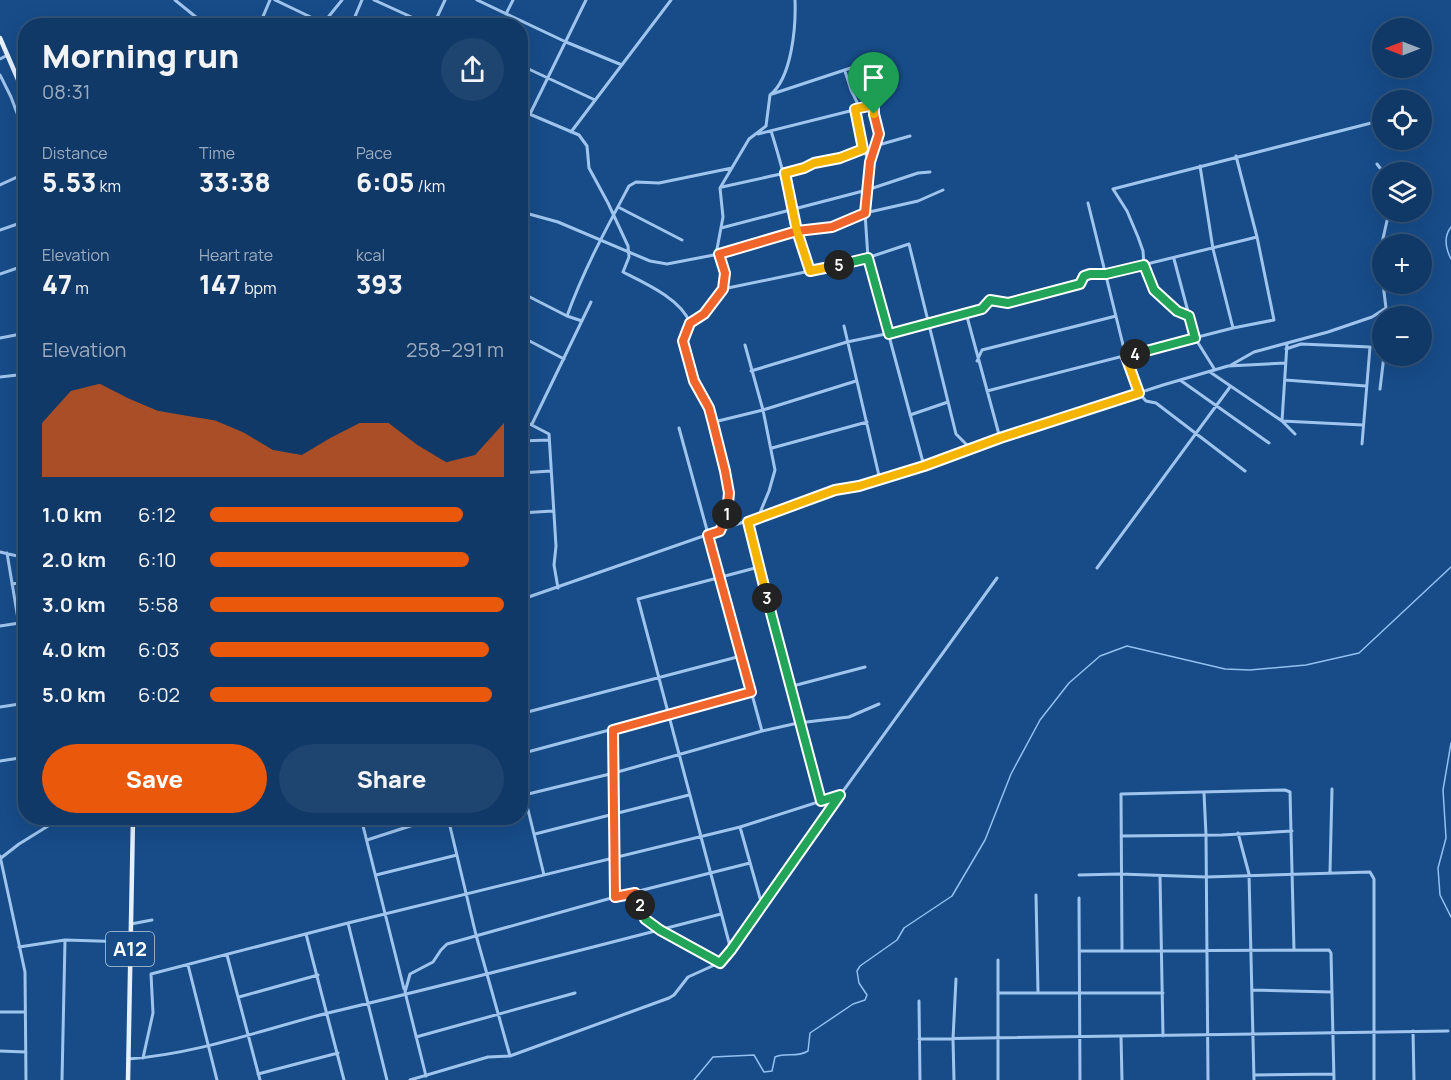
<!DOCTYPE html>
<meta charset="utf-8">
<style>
body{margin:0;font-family:Manrope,sans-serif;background:#1e4470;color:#f1f3f6;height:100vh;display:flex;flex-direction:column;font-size:22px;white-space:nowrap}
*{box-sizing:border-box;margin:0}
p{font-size:20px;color:#9cacc0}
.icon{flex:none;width:33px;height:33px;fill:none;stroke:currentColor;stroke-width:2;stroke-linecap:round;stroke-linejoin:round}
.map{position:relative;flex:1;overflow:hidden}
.side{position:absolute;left:18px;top:18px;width:510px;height:807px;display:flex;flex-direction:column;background:#113967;border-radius:24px;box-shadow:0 6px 24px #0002,0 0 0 2px #30537b}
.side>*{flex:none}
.needle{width:39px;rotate:270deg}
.fabs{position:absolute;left:1372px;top:18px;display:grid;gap:12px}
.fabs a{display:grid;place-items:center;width:60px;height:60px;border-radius:50%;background:#113967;box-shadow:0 6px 24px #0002,0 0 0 2px #30537b;font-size:30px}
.pin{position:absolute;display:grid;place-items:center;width:51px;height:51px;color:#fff;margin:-62px -26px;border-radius:50% 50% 50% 0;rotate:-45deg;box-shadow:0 0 6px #0007}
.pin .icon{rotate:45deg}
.km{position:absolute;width:30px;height:30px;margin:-15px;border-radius:50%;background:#222;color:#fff;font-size:16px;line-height:30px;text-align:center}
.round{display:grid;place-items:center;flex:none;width:63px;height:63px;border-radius:32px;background:#1e4470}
.overview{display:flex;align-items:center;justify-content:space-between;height:102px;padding:0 24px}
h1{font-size:33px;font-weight:800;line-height:45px}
.figures{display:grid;grid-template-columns:repeat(3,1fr);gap:9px;height:102px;padding:6px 24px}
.figures div{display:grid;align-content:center}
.figures b{font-size:26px;font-weight:800}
.figures small{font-size:16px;font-weight:400}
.figures p{font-size:16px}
.chart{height:168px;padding:12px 24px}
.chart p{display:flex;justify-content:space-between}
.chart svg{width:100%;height:108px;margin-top:6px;fill:#ea580c;opacity:.7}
.action{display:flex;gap:12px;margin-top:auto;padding:12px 24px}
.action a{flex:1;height:69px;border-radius:36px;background:#ea580c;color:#fff;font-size:24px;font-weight:800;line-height:69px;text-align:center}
.action a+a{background:#1e4470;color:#f1f3f6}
ul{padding:0 24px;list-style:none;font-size:20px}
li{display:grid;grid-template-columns:96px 72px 1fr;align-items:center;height:45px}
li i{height:15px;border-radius:8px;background:#ea580c}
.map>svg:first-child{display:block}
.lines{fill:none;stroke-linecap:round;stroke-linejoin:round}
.stream{stroke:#92c0f1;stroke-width:1.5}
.street{stroke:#9fc5ee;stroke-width:3}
.primary{stroke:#e6f1ff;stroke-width:4.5}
.split-1-casing{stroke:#fff;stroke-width:12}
.split-2-casing{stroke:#fff;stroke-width:12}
.split-3-casing{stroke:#fff;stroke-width:12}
.split-4-casing{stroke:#fff;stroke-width:12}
.split-5-casing{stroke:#fff;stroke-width:12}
.split-6-casing{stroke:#fff;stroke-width:12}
.split-1{stroke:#f0652b;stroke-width:8}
.split-2{stroke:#f0652b;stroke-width:8}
.split-3{stroke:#22a559;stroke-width:8}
.split-4{stroke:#f5b400;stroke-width:8}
.split-5{stroke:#22a559;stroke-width:8}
.split-6{stroke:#f5b400;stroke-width:8}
.labels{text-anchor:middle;stroke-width:6;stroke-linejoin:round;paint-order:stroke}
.shield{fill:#174c89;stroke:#b9c9dc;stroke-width:1.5}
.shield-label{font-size:20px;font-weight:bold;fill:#fff}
</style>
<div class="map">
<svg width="1451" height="1080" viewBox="0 0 1451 1080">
<rect width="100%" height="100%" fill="#174c89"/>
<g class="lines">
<path class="stream" d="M1451 227C1443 237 1446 249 1451 259
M1451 743 1443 790 1446 838 1438 868 1440 895 1451 917
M694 1080 713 1057 754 1055 764 1072 772 1071 775 1057C786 1052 797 1058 808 1051L810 1033 853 1004 865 1000 867 995 859 983 857 971 860 966 897 940 904 928 952 896 985 840 1011 774 1040 720 1069 683 1100 656 1127 646 1225 669 1250 670 1306 665 1359 653 1451 567"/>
<path class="street" d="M175 0 207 26
M275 0 323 23 325 26
M374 0 431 26
M477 0 566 42 622 65
M506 14 513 0
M259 26 270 0
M321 26 342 0
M351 26 362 0
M433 26 445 0
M0 59 8 55
M520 65 595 100
M845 71 851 90 857 102 855 109 863 149 870 162 865 213 868 258 924 466
M0 75 11 97 26 137
M772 94 872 61 875 79 874 114 879 134 870 162
M520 110 579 135 587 146 589 168 608 203 628 246 629 257 623 272C645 283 681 299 690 323
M530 114 586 0
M771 131C786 177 795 225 810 271
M571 132 671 0
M758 134 874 105
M875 146 910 136
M1377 164 1383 172
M1200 166 1213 249 1233 328
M0 185 26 173
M722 187 785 173 804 168 814 163 840 158 863 149
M520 201 524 203
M1088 203 1126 357 1139 393 1146 401 1156 403 1245 471
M618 207 682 240
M529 214 558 222 650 261 667 264 719 254 797 231 832 227 865 213 918 201 943 190
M721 228 867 190 918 173 930 172
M0 230 26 221
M1174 259 1195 338 1215 370
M20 267 26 284
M0 274 26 265
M1383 282 1377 265 1389 212
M1383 284 1387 316
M723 289 858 261 909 244 956 434 970 448
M520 292 567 316 582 321
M966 313 1000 438
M567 316C584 269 606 229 629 186L636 182 659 183 732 168
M1189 316 1177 311 1154 290 1144 265 1143 251 1138 237 1127 211 1113 189 1383 120
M844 326 880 480
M520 336 564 359
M0 338 26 333
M1287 344 1282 421 1363 425
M745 345 763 410 775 470 769 491 759 515
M1286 349 1301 344 1370 347 1362 444
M977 361 982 350 1116 316
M1231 365 1254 352 1328 332 1372 317 1386 308
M751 371 847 342 929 325 982 309 990 300 1009 303 1080 284C1087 271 1093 274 1106 274L1257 237
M1210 372 1282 421 1295 434
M0 377 26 374
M1180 380 1269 443
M1285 380 1366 386
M1380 389 1384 356
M987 391 1233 328 1274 320 1257 237 1236 156
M910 415 948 402
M520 419 549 434 556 546 554 565 558 588
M714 422 763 410 856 381
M532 424 591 302
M679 428 762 731
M520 441 549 440
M772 448 867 422
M520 473 551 471
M520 513 553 511
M748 522 798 723 821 801
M720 531 727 514 729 493 725 471 709 408 695 381 683 341 690 323 704 314 723 289 725 273 717 249 723 217 720 188 749 139 766 126 770 95C792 78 796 26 795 0
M0 552 26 558
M7 553 26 667
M1097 568 1230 387
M12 584 26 582
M520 600 835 490 859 486 924 466 1000 438 1163 385 1228 366 1285 363
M520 624 528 652
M0 626 26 622
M789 687 865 667
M0 707 26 703
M520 714 741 656
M613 731 615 897
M520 754 751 692
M0 761 26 757
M520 777 544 875
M1204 793 1206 835 1208 1080
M520 796 614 773 762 731 798 723 849 717 879 704
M361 818 404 989
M407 818 409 826
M448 818 476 935 510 1056
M740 827 762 905
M1238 833 1249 874 1254 1080
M535 834 689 795
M1121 836 1222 835 1292 831
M367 840 435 818
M0 856 25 972 26 1080
M1 858 19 844 61 818
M1330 872 1332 789
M376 875 457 855
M1079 875 1120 874 1206 877 1370 872 1374 879V1080
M1160 876 1163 1036
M635 893 645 919 660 930 719 963
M1036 895 1038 992
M1079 898 1080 1080
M348 923 387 1080
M131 924 152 920
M306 934 344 1080
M19 947 65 940 130 942
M731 950 638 599 759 567
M1080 951 1329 950 1331 953 1334 1080
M1122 951 1121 794 1285 790 1290 792 1294 950
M227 955 260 1080
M998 960V1080
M188 965 217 1080
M1252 990 1332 992
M405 992 410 974 433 962 441 950 447 944 615 897 750 863
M998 993H1163
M406 996 426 1076
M239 997 318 975
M919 1001 920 1080
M0 1012H25
M1413 1031 1414 1080
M1121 1036 1122 1080
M416 1037 575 993
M919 1039 1448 1031
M0 1051 26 1052
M143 1058 153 1013 151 974 348 923 740 827 840 795
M128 1059C197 1054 261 1030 328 1013 459 982 590 948 721 914
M258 1074 338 1053
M1254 1075 1334 1074
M62 1080 65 940
M410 1080 488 1057 510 1056 669 998 674 995 688 977 719 963 731 950 789 866 997 578
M954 1080 953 1039 956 979"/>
<path class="primary" d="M0 38 26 98
M128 1080 133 818"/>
</g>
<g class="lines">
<defs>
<path id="split-1" d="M727 514 729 493 725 471 713 423 709 408 694 381 683 341 690 323 704 314 723 289 725 273 719 254 797 231 832 227 865 213 870 162 879 134 874 114"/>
<path id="split-2" d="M640 905 635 893 615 897 613 730 751 692 708 535 720 531 727 514"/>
<path id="split-3" d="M640 905 645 919 660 930 720 963 731 950 840 795 821 801 767 598"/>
<path id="split-4" d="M767 598 748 522 835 490 859 486 924 466 1000 438 1139 393 1126 357 1135 354"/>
<path id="split-5" d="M839 265 868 258 889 334 982 309 990 300 1008 303 1080 284 1084 276 1090 274H1106L1144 265 1154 290 1177 311 1189 316 1195 338 1135 354"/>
<path id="split-6" d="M839 265 810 271 797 231 785 173 804 168 814 163 840 158 863 149 855 109 874 105V114"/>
</defs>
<use href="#split-1" class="split-1-casing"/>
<use href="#split-2" class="split-2-casing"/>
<use href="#split-3" class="split-3-casing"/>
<use href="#split-4" class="split-4-casing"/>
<use href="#split-5" class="split-5-casing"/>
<use href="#split-6" class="split-6-casing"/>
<use href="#split-1" class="split-1"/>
<use href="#split-2" class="split-2"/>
<use href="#split-3" class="split-3"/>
<use href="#split-4" class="split-4"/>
<use href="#split-5" class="split-5"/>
<use href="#split-6" class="split-6"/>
</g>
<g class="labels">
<rect class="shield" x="106" y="932" width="48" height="34" rx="4.5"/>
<g class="shield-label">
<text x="130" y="956">A12</text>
</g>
</g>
</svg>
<div class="fabs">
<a><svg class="needle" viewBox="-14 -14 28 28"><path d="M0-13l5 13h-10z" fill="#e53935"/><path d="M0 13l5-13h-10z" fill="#9cacc0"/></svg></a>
<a><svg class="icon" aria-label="locate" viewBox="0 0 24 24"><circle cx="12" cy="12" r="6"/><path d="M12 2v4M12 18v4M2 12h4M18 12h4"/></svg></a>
<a><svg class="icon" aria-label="layers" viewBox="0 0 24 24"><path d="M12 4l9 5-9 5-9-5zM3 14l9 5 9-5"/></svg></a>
<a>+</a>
<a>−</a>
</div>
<div class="pin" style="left:874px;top:114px;background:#1e9e55"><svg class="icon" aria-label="arrive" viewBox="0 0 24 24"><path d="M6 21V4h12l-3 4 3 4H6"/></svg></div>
<b class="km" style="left:727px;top:514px">1</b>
<b class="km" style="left:640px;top:905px">2</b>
<b class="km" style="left:767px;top:598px">3</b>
<b class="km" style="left:1135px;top:354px">4</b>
<b class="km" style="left:839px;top:265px">5</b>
<section class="side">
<div class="overview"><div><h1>Morning run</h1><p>08:31</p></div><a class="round"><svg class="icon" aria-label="share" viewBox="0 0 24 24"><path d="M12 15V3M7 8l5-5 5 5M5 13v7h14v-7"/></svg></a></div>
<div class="figures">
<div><p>Distance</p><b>5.53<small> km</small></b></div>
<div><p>Time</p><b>33:38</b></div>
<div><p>Pace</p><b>6:05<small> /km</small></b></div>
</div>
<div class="figures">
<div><p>Elevation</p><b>47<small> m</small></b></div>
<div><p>Heart rate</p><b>147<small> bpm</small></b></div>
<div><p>kcal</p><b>393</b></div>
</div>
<div class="chart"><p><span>Elevation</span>258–291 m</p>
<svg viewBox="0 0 160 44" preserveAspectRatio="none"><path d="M0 44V22L10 9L20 6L30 12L40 17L50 19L60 21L70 26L80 33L90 35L100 28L110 22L120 22L130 31L140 38L150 35L160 22V44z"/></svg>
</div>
<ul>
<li><b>1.0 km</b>6:12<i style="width:86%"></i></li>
<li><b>2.0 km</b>6:10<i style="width:88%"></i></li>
<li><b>3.0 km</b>5:58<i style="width:100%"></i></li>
<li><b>4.0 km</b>6:03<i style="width:95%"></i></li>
<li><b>5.0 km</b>6:02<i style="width:96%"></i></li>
</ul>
<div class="action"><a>Save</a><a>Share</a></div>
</section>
</div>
